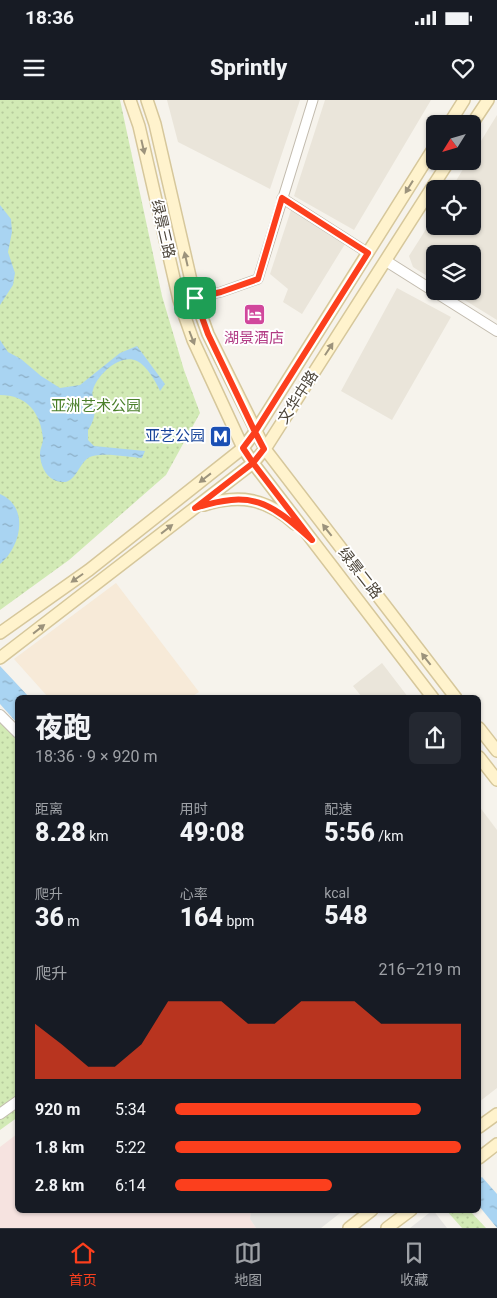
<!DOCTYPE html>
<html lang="zh">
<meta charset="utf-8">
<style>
body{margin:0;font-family:Roboto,"Noto Sans SC",sans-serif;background:#242831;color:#f1f3f6;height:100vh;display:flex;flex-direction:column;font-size:19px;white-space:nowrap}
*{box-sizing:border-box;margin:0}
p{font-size:16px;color:#9ea1a6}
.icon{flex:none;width:28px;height:28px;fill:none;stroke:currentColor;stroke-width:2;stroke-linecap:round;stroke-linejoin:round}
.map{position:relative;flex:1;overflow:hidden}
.panel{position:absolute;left:15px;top:595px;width:466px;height:518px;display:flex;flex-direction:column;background:#171b24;border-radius:8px;box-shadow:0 1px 4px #0004}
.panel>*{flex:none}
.needle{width:32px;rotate:233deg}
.controls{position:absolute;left:426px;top:15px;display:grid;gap:10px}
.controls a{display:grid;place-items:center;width:55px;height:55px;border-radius:8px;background:#171b24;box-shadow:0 1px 4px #0004;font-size:25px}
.pin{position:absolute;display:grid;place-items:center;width:42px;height:42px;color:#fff;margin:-21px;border-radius:10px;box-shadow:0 2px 8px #0006}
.round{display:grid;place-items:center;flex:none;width:52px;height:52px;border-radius:8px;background:#242831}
.head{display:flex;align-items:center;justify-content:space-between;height:85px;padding:0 20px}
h1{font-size:28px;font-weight:800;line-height:38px}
.figures{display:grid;grid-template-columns:repeat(3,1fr);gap:8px;height:85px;padding:5px 20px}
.figures div{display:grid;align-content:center}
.figures b{font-size:25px;font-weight:800}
.figures small{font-size:14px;font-weight:400}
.figures p{font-size:14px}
.chart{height:140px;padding:10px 20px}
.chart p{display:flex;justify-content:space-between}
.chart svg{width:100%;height:90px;margin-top:5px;fill:#fc3f1d;opacity:.7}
ul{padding:0 20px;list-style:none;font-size:16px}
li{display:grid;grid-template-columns:80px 60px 1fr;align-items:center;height:38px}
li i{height:12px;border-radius:6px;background:#fc3f1d}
.status{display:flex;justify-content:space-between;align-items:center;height:35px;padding:0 25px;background:#171b24;direction:ltr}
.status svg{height:14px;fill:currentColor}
header{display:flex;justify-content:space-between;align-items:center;height:65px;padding:0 20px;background:#171b24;font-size:22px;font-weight:800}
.tabs{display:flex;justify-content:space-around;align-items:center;height:70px;border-top:1px solid #363941;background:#171b24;font-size:14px;color:#9ea1a6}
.tabs a{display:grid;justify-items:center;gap:2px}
.tabs .selected{color:#fc3f1d}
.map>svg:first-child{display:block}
.residential{fill:#eae5da}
.commercial{fill:#f7ead8}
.medical{fill:#f6e3e0}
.park{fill:url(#park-dots)}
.parking{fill:#e5e3e0}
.water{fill:url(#water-ripples)}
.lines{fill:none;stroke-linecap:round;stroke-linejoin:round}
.minor-casing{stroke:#c2bbae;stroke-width:11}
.tertiary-casing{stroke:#c2bbae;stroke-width:12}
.secondary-casing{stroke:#d6c79b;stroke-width:14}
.minor{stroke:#fff;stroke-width:9}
.tertiary{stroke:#fff;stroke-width:10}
.secondary{stroke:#fff3cd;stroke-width:11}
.oneway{fill:#9c937c}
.route-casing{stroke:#fff;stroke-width:10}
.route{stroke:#fc3f1d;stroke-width:6}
.labels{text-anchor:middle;stroke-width:4;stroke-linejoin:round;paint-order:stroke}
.street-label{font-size:15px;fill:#4b4439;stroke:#fff}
.hotel-label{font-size:15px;fill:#b23c85;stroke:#fff}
.park-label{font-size:15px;fill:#4a7f2a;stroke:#fff}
.transit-label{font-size:15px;fill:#164399;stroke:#fff;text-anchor:end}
</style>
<div class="status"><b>18:36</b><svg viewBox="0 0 49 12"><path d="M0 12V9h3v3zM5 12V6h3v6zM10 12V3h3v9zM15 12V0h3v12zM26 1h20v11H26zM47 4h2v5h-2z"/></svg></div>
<header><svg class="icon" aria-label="menu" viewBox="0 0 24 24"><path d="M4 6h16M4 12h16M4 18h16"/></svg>Sprintly<svg class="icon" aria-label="heart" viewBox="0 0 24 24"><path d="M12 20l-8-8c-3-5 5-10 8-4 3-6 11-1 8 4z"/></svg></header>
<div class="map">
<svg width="497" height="1128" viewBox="0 0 497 1128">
<defs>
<pattern id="park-dots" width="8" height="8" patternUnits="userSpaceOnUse" patternTransform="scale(1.25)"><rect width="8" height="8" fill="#d2eab5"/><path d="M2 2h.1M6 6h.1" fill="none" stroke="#b6ca9c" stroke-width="1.8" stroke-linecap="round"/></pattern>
<pattern id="water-ripples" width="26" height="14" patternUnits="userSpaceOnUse" patternTransform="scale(1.25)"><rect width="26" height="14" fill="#a9d4f2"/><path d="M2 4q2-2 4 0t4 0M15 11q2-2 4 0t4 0" fill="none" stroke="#8caec5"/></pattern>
</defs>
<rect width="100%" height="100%" fill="#f6f3ec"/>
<path class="residential" d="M167 0H300L270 89 178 42Z
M325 0H431L354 130 294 96Z
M497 15V220L450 191H472V154H435V181L413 167 409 156 435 115V126H472V89H451L468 61H472L473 54Z
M291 110 345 144 302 214 283 202 288 189 270 174Z
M397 188 451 217 392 320 341 291Z
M382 563 408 597H362L353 586Z
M479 706 497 730V988L479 1002Z"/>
<path class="commercial" d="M116 483 199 592 191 597H48L14 559Z"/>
<path class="medical" d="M17 1034 18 1110H251L250 1119 256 1128H0V1047Z"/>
<path class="park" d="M0 0H120L162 196 184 270 200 313 166 375 69 460 0 510Z
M0 623 18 641V1017L0 1030Z
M446 1110H469L486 1128H462Z"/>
<path class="parking" d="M251 1110H344L321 1128H256L250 1119Z
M433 1110 447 1128H410Z"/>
<path class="water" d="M0 105 11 119 12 132 8 152 15 173 13 185 0 205Z
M0 240 8 252 21 259 41 276 60 288 80 285 120 253 137 246 165 284 160 291C156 282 147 266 137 261 120 253 97 275 93 290 91 295 94 297 94 301 96 313 94 321 88 330V340L94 346 145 351 142 358C129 357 98 351 88 358 76 367 75 389 54 380 45 376 40 363 40 354 40 348 43 344 43 339 41 313 27 295 0 295Z
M0 394C30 407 21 447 0 464Z
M0 566 29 597 18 598 17 623 0 604Z
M482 1077 497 1094V1128L479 1106V1079Z"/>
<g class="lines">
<defs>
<path id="minor" d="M282 98 368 153
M195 198 221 192 258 179 313 0"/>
<path id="tertiary" d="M386 161 497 231
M0 615 18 633
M0 1014 18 1001"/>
<path id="secondary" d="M130 0 139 26 179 200 193 240 243 348 253 363 433 598
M147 0 155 24 195 198 208 234 265 349 456 598
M449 24 464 0
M472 24 488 0
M204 405C239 394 266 398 295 424
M0 533 89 470 243 348 255 332 435 46
M0 558 253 363 265 349 449 61
M479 628 497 651
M479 657 497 680
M479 1027 497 1014
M479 1058 497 1044
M349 1128 372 1110
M387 1128 411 1110"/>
</defs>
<use href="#minor" class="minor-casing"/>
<use href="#tertiary" class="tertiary-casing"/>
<use href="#secondary" class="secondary-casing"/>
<use href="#minor" class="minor"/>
<use href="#tertiary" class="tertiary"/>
<use href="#secondary" class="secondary"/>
</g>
<defs><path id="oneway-solid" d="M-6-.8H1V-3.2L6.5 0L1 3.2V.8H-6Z" transform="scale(1.25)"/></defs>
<g class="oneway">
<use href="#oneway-solid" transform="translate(143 47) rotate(77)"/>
<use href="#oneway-solid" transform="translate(409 87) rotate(122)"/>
<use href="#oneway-solid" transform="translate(186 159) rotate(-103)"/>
<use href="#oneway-solid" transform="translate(192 238) rotate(69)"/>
<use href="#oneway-solid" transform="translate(329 249) rotate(-57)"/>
<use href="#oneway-solid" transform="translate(205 378) rotate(142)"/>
<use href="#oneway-solid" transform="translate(167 429) rotate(-38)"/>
<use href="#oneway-solid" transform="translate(327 430) rotate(-128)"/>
<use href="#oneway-solid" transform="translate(77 478) rotate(145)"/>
<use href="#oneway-solid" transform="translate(39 529) rotate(-38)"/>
<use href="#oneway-solid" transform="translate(426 559) rotate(-128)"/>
</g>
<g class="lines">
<defs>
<path id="route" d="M195 198 208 234 255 332 243 348 253 363 312 440C269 401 252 390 195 408L253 363 264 349 255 332 368 153 282 98 258 179 221 192 195 198"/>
</defs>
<use href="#route" class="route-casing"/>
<use href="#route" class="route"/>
</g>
<defs>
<symbol id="hotel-square" viewBox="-11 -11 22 22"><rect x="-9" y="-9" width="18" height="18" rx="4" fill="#d1479c" stroke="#fff"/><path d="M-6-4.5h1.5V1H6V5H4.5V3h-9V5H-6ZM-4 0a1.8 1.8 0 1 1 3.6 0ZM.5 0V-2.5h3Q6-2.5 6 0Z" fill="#fff"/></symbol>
<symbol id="metro-square" viewBox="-11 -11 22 22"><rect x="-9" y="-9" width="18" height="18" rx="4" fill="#1a4fb4" stroke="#fff"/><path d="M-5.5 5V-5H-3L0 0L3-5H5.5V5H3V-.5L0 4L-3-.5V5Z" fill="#fff"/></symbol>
</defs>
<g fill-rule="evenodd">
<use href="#hotel-square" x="242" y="202" width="25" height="25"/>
<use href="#metro-square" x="208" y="324" width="25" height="25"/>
</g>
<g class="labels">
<g class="street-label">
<text transform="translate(163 129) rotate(77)" y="5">绿景三路</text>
<text transform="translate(298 297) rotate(-57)" y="5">文华中路</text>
<text transform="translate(360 473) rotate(52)" y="5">绿景二路</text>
</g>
<g class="hotel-label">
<text x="254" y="243">湖景酒店</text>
</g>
<g class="park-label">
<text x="96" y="311">亚洲艺术公园</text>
</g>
<g class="transit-label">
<text x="205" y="341">亚艺公园</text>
</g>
</g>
</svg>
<div class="controls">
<a><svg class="needle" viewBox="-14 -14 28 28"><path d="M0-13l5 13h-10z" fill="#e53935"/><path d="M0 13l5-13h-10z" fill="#9ea1a6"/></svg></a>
<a><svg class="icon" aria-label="locate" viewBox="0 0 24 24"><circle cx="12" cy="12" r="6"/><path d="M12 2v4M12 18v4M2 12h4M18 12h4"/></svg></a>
<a><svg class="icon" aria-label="layers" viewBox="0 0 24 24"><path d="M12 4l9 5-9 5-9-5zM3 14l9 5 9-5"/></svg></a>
</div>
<div class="pin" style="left:195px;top:198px;background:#1e9e55"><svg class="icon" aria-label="arrive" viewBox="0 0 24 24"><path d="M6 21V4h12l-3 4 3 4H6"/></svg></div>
<section class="panel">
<div class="head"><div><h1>夜跑</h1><p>18:36 · 9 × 920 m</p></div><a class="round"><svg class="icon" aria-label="share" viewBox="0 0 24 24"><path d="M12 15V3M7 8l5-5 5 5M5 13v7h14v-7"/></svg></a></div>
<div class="figures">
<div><p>距离</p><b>8.28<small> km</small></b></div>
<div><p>用时</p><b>49:08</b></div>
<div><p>配速</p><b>5:56<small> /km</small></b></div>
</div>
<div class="figures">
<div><p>爬升</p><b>36<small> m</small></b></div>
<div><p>心率</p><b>164<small> bpm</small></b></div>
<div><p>kcal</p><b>548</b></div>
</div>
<div class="chart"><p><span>爬升</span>216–219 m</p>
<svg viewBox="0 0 160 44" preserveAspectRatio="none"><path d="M0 44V17L10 27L20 38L30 38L40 27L50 6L60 6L70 6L80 17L90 17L100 6L110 6L120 6L130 17L140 17L150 17L160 17V44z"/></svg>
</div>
<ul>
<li><b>920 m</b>5:34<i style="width:86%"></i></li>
<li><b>1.8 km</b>5:22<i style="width:100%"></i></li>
<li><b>2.8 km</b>6:14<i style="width:55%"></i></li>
</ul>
</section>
</div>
<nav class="tabs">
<a class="selected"><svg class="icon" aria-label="home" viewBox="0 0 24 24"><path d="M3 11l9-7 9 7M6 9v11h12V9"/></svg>首页</a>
<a><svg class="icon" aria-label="map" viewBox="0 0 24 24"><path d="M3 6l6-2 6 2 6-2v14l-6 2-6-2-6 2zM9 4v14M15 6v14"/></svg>地图</a>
<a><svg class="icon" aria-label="saved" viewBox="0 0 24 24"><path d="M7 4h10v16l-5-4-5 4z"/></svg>收藏</a>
</nav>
